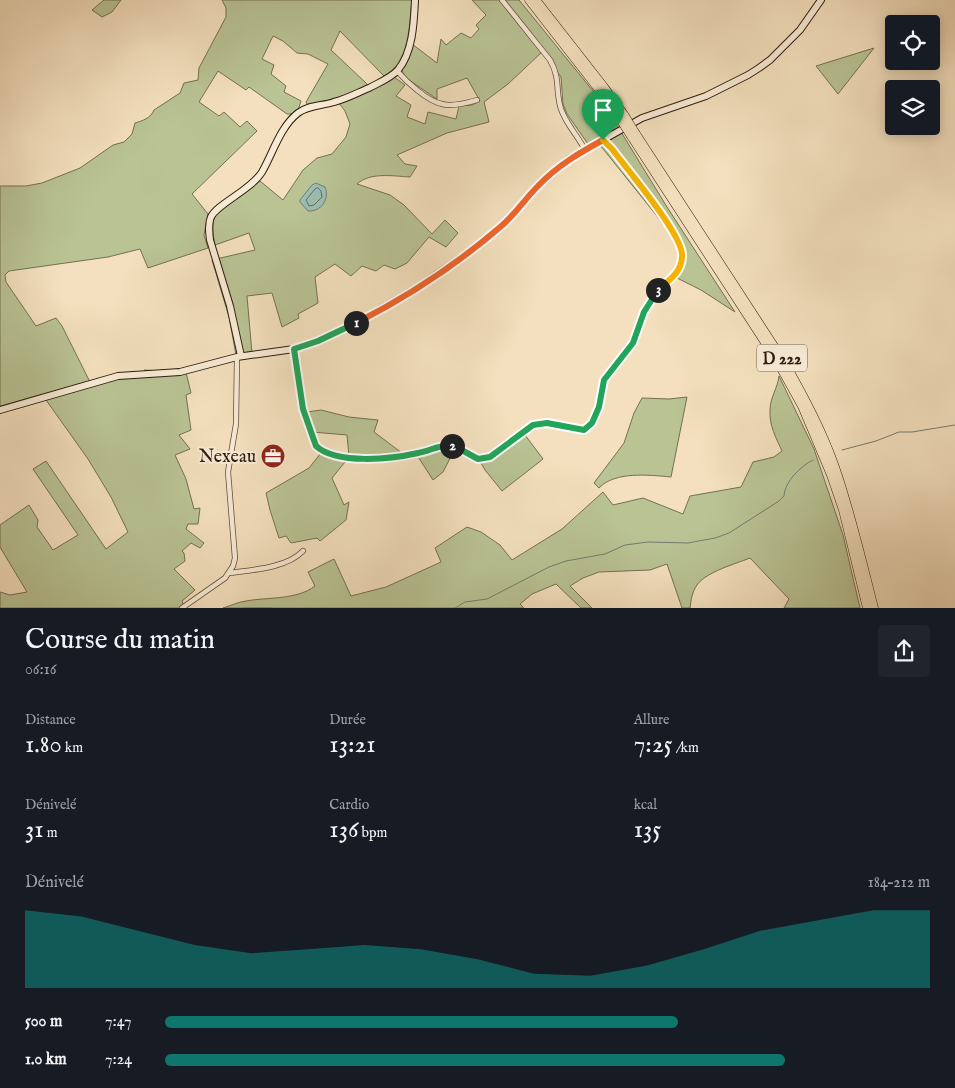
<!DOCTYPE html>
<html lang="fr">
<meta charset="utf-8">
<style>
body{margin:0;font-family:"IM FELL English",serif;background:#20242c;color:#f1f3f6;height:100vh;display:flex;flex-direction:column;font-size:19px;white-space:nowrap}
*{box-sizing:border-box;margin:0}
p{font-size:16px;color:#9ea1a6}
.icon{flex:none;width:28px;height:28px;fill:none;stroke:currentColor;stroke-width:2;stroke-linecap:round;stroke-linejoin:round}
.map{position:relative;height:608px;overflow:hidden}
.details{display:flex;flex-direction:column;background:#171b24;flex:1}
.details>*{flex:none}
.fabs{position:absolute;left:885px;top:15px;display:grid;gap:10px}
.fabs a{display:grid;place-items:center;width:55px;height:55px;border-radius:5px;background:#171b24;box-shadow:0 2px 12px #0003;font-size:25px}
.pin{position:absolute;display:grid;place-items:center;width:42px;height:42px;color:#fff;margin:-51px -21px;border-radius:50% 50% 50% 0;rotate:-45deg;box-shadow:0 0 5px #0007}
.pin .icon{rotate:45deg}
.km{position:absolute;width:25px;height:25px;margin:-12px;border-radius:50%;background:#222;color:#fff;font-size:14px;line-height:25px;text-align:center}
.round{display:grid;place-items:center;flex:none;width:52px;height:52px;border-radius:5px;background:#20242c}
.summary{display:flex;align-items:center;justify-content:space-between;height:85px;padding:0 25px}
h1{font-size:28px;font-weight:600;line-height:38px}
.metrics{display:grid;grid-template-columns:repeat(3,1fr);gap:8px;height:85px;padding:5px 25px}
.metrics div{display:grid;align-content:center}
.metrics b{font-size:25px;font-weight:600}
.metrics small{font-size:14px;font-weight:400}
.metrics p{font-size:14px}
.chart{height:140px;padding:10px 25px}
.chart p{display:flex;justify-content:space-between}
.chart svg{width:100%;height:90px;margin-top:5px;fill:#0f766e;opacity:.7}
ul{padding:0 25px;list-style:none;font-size:16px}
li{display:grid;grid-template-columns:80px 60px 1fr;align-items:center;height:38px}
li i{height:12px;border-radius:6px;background:#0f766e}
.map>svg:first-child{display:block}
.green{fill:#b9c394;stroke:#747052}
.water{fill:#9cbdb2;stroke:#707d71}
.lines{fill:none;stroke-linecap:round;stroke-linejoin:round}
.shore{stroke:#656c61;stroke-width:1}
.stream{stroke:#707d71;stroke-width:1}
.street-casing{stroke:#604d3c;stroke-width:6}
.secondary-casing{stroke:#2e1c10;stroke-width:8}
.highway-casing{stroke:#2e1c10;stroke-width:9}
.street{stroke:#f8ebd5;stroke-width:4.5}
.secondary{stroke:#f8ebd5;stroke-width:6}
.highway{stroke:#f4e0be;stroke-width:8}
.highway-bridge-casing{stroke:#2e1c10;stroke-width:9;stroke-linecap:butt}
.highway-bridge{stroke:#f4e0be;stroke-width:8}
.split-1-casing{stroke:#fff;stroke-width:10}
.split-2-casing{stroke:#fff;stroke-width:10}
.split-3-casing{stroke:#fff;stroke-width:10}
.split-4-casing{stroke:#fff;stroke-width:10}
.split-1{stroke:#f0652b;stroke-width:6}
.split-2{stroke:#22a559;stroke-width:6}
.split-3{stroke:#22a559;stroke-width:6}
.split-4{stroke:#f5b400;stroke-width:6}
.labels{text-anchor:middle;stroke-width:4;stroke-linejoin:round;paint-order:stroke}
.shield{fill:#f8ebd5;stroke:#6b5a4b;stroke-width:1}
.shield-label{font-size:16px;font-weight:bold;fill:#2e1c10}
.poi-label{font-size:18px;fill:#2e1c10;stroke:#f8ebd5;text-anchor:end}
</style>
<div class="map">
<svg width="955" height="608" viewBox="0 0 955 608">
<rect width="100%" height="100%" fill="#f4e0be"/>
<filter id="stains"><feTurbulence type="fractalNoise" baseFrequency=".004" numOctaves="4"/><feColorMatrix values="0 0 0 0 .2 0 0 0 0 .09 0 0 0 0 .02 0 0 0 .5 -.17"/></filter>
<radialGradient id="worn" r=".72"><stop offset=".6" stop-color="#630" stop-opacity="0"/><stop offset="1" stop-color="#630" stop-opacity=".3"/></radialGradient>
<path class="green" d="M104 0H121L112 12 102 17 92 10Z
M222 0H412C409 26 410 62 384 76L340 31 331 50 366 83 371 90 394 77 405 85 396 96 411 105 407 117 425 124 428 112 456 119 459 106 472 105 480 101 467 78 437 89V99L406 78 402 71 412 44 437 63 441 39 446 45 461 33 471 38 479 29 476 25 486 15 472 0H519L593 91 618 127 667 207 735 312 701 290 671 275C679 261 682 257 677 241L596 140 588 144 567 114 563 104 561 77 542 52 508 84 484 102 489 122 447 133 397 155 405 164 417 166 410 177C393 176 370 172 357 184L390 195 404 205 432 234 445 220 458 233 446 247 429 237 407 263 395 269 384 265 376 271 362 266 351 276 335 264 315 277 318 303 298 314 299 318 282 327 272 293 247 296 252 353 236 355 229 317 212 260 255 250 249 233 215 245C213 234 211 224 216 214L260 181 283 200 303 170 317 158 332 154 346 137 350 124 345 111 335 98 308 106 306 102 328 64 308 54 297 53 283 41 273 36 262 59 274 65 271 74 286 86 284 92 301 101 298 110 292 114H287L249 87 246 90 218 71 199 102 219 116 224 112 240 127 247 121 257 131 192 194 208 214 204 235 208 248 148 268 140 249 108 257 9 271 5 275 6 282 36 326 56 318 62 326 92 386 120 378 148 377 144 370 165 371 185 368 191 393 186 395 191 430 179 435 190 449 175 455 186 479 194 509 200 508 198 524H188L186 529 204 543 200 548 191 543 182 551 184 553 185 561 174 569 195 590 182 601 185 608H0V592L10 595 27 592 0 547V525L29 505 38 520 37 527 53 550 78 535 33 469 46 461 106 549 128 532 111 497 88 459 46 400 12 410 9 405 0 408V186H26L42 183 80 168 113 145 124 142 132 134 135 123C142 121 151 118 154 110L180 93 184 83 198 80 199 68 226 17V8Z
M874 48 838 94 816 66Z
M779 376 814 449 843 535 860 608H784L789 599 750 558C735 564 706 572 697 585 692 592 691 600 690 608H682L667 564 650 570 599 572 583 578 570 586 592 608H581L556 584 532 594 520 604 524 608H223C230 606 238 602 246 601 268 597 297 600 315 586L308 572 334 559 351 596 386 587 441 562 435 548 467 527 481 532 500 545 512 560 562 529 603 492 613 505 643 498 683 514 690 496 741 487 753 462 774 457 782 451C776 438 769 425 770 410 770 398 778 387 779 376Z
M687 397 671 477C649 475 615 471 599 488L594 483 624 443 634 413 642 398 669 399Z
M321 410 349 417 378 420 374 432 402 453 377 457 349 456 347 435 312 432 307 412Z
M525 435 543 459 502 491 485 470 477 456 489 454 514 436 519 440Z
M448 441 457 445 443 472 433 480 415 452Z
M321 453 345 462 332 478 344 505 349 502 346 520 320 541 317 538 291 543 286 536 279 538 270 510 266 493 309 468Z"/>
<path class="water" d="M316 183 325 187C330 199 321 212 308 211L300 202V200L312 185Z"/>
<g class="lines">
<path class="shore" d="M318 188 321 191 322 197 314 205 309 206 306 200 315 189Z"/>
<path class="stream" d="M842 450 876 441 899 432H912L955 425
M243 608H271
M455 608 465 602 487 599 549 567 566 561 605 554 625 545 648 542 688 543 715 538 729 533 779 501 784 496C785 481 801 466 813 460"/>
<defs>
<path id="street" d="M502 0 550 60C561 79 555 91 561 109 566 124 578 136 585 150
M397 71C407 82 427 101 442 104 453 107 467 103 477 100
M294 349 303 409 314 444 318 449 348 458H384L420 453 443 445 458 448 478 459 490 457 533 425 547 423 584 430 592 423 599 407 604 380 633 343 644 312 654 293 677 273 683 257 677 239 612 149 603 140
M230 573C252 570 287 568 303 551
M182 608 225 578 233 566 235 558 228 472 236 424 237 357"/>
<path id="secondary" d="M241 356 230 306 210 240C209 232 208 224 211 217 217 204 251 190 262 172 273 153 280 127 298 113 308 105 322 106 334 102 346 99 357 93 369 88 378 83 391 78 398 70 413 52 414 22 415 0
M0 410 118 376 180 372 237 357 294 349 318 341 367 317 415 289 475 248 500 228 537 187 569 159 642 118 706 96 748 75 759 68 770 60 800 30 821 0"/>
<path id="highway" d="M529 0 600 91 620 119
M536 0 604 87 625 116
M636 134 783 360C803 394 822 430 835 467 851 513 862 561 874 608
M631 136 777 361 802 406 831 475 843 510 867 608"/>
</defs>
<use href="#street" class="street-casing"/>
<use href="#secondary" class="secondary-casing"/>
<use href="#highway" class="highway-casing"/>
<use href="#street" class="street"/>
<use href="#secondary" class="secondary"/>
<use href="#highway" class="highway"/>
<defs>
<path id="highway-bridge" d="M625 116 636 134
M620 119 631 136"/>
</defs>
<use href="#highway-bridge" class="highway-bridge-casing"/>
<use href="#highway-bridge" class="highway-bridge"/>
</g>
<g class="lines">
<defs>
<path id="split-1" d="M356 323C407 297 456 265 499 228 514 216 524 200 538 186 557 166 579 153 603 140"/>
<path id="split-2" d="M356 323 318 341 294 349 303 409 316 446C337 465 392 459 418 453 431 451 439 444 452 446"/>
<path id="split-3" d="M452 446 458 448 478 459 490 457 533 425 547 423 584 430 592 423 599 407 604 380 633 343 644 312 658 290"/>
<path id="split-4" d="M603 140 612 149C626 168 685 237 682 257 681 273 669 280 658 290"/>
</defs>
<use href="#split-1" class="split-1-casing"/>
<use href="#split-2" class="split-2-casing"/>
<use href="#split-3" class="split-3-casing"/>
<use href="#split-4" class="split-4-casing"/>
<use href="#split-1" class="split-1"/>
<use href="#split-2" class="split-2"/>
<use href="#split-3" class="split-3"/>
<use href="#split-4" class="split-4"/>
</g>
<defs>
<symbol id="office-disc" viewBox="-11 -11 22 22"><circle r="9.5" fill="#8f2418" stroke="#f8ebd5"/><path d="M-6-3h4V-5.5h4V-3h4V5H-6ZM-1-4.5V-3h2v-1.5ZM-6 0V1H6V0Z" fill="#fff"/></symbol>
</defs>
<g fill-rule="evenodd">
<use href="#office-disc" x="259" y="442" width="28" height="28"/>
</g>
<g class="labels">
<rect class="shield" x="757" y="344.5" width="50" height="27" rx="4"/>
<g class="shield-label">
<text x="782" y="364">D 222</text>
</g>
<g class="poi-label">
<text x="256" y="462">Nexeau</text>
</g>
</g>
<rect width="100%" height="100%" filter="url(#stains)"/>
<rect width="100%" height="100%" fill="url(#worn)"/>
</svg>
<div class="fabs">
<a><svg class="icon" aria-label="locate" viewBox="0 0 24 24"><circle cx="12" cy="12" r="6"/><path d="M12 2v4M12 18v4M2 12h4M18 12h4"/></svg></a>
<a><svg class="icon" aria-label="layers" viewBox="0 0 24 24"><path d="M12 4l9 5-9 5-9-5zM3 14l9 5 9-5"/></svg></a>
</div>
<div class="pin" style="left:603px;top:140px;background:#1e9e55"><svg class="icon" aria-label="arrive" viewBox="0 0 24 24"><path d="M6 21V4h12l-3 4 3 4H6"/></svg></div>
<b class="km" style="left:356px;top:323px">1</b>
<b class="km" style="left:452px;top:446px">2</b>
<b class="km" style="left:658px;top:290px">3</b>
</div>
<section class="details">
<div class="summary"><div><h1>Course du matin</h1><p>06:16</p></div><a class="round"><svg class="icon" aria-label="share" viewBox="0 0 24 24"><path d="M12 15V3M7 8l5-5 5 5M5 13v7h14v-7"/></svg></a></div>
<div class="metrics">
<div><p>Distance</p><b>1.80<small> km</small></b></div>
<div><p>Durée</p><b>13:21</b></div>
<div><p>Allure</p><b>7:25<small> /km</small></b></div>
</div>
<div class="metrics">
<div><p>Dénivelé</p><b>31<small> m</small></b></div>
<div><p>Cardio</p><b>136<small> bpm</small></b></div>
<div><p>kcal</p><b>135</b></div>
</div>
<div class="chart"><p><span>Dénivelé</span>184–212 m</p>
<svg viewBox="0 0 160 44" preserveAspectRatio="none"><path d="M0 44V6L10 9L20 16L30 23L40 27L50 25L60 23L70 25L80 30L90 37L100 38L110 33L120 25L130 16L140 11L150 6L160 6V44z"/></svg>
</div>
<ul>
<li><b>500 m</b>7:47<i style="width:67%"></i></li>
<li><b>1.0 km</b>7:24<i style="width:81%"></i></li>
</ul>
</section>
